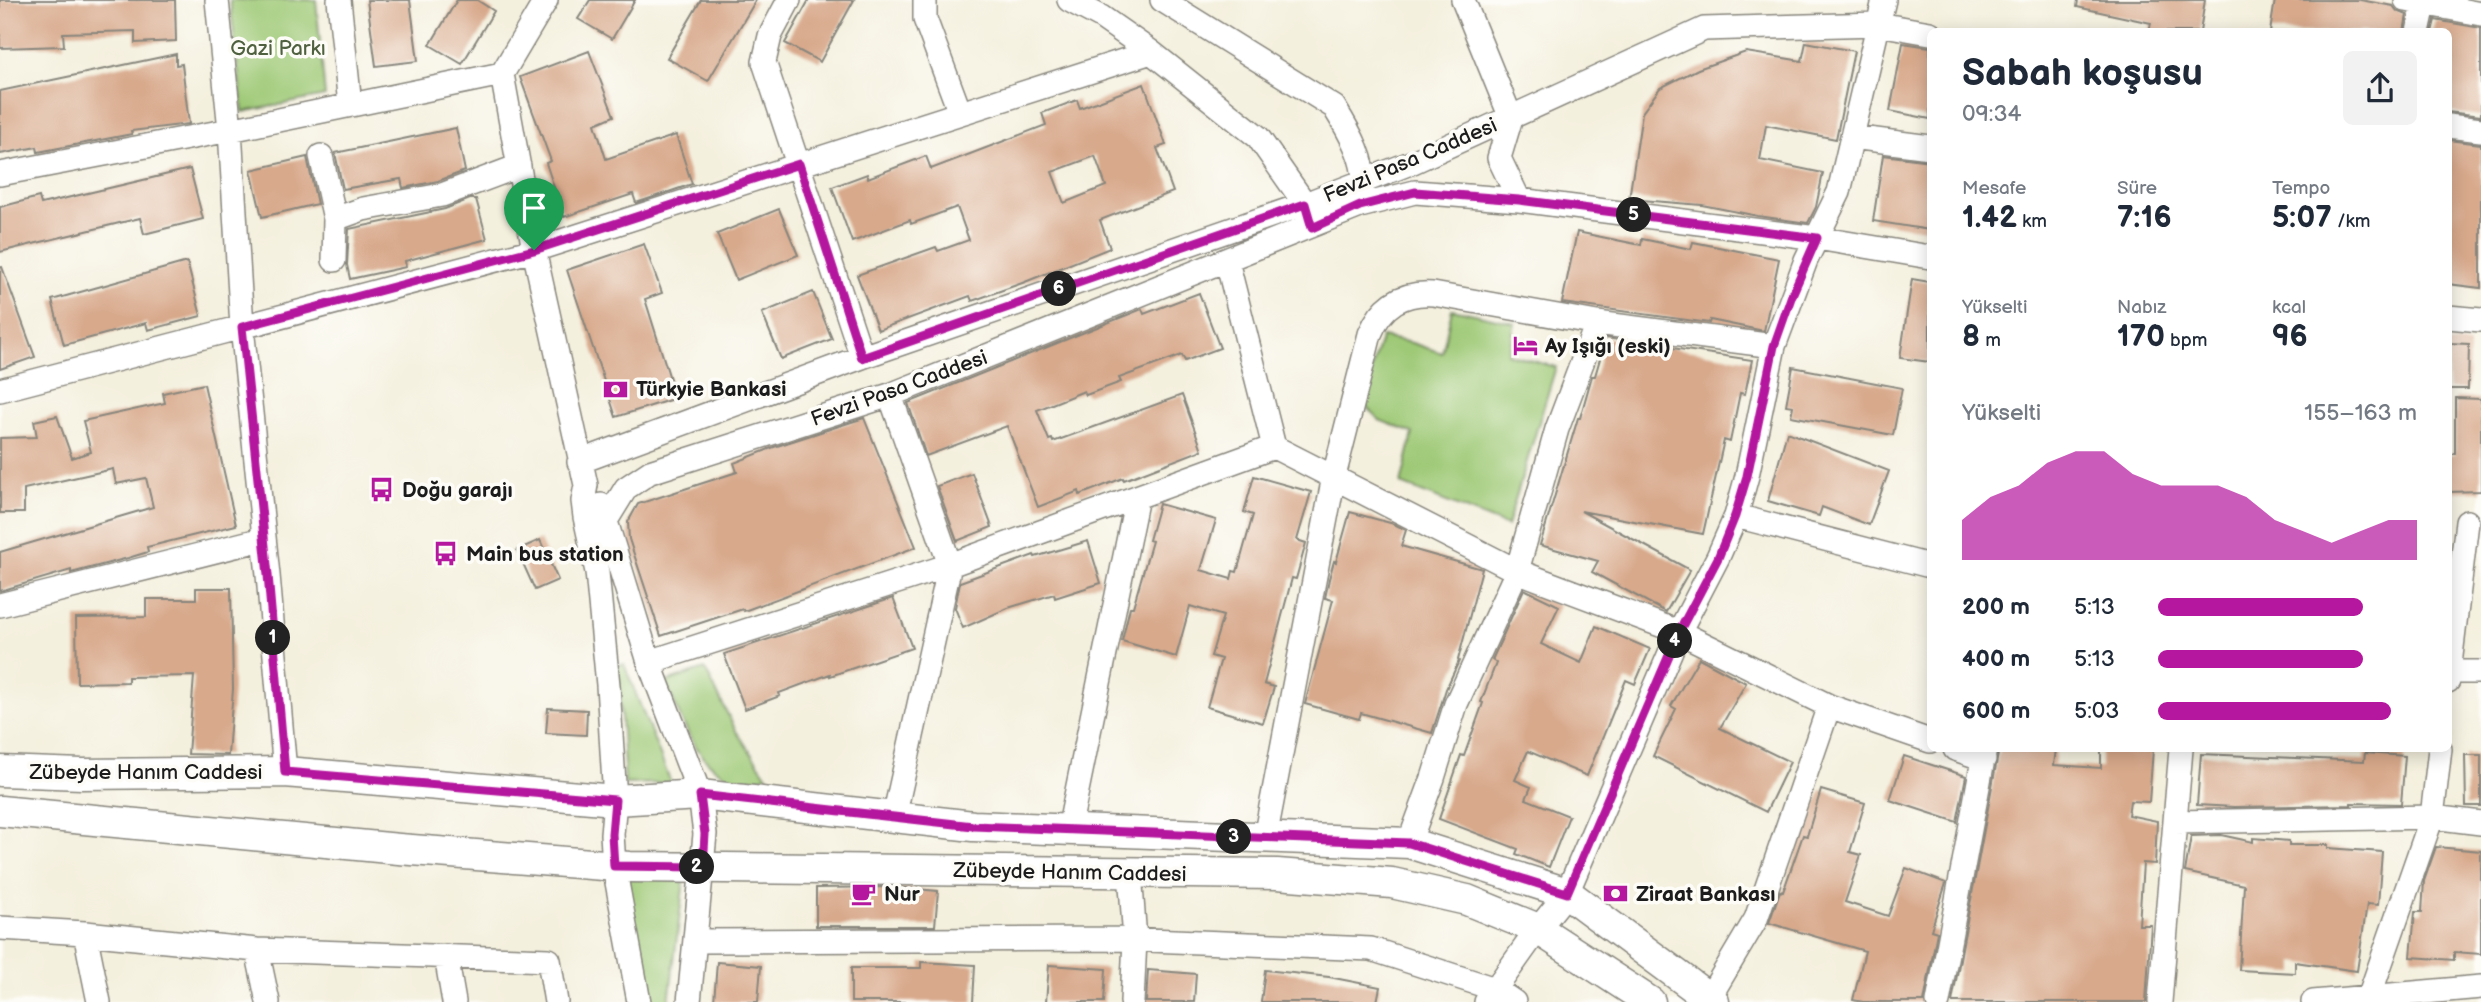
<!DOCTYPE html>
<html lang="tr">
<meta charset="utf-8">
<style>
body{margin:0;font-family:"Balsamiq Sans",sans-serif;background:#f2f2f3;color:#1f2937;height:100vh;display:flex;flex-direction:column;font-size:26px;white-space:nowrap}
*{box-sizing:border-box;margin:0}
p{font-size:23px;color:#747a83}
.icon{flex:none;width:38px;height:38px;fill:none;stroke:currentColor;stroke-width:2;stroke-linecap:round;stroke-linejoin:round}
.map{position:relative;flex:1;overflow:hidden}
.details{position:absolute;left:1927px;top:28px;width:525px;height:724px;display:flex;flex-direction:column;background:#fff;border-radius:10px;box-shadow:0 4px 18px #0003}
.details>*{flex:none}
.pin{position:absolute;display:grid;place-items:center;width:60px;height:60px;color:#fff;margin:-72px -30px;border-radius:50% 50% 50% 0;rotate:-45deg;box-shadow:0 0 7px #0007}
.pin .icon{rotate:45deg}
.km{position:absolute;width:35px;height:35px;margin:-18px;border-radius:50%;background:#222;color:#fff;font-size:19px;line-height:35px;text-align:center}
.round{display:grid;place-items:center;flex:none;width:74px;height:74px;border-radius:10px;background:#f2f2f3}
.summary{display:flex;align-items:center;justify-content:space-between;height:119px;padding:0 35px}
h1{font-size:38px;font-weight:700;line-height:52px}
.stats{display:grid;grid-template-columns:repeat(3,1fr);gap:10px;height:119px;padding:7px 35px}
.stats div{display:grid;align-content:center}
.stats b{font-size:30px;font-weight:700}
.stats small{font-size:19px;font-weight:400}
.stats p{font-size:19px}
.chart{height:196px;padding:14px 35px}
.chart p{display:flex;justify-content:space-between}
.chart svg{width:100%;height:126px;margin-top:7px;fill:#b5179e;opacity:.7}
ul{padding:0 35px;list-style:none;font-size:23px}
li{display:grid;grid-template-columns:112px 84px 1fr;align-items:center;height:52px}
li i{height:18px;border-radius:9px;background:#b5179e}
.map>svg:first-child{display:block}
.green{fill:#9ec976;stroke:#5d7249;stroke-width:2}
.building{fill:#d8a98b;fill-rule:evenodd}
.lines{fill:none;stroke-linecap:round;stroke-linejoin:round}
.minor-casing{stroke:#88867d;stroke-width:26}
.major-casing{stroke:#88867d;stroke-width:33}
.minor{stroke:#fff;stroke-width:23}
.major{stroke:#fff;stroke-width:30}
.route-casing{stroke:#fff;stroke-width:14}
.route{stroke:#b5179e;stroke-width:9}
.labels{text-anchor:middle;stroke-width:7;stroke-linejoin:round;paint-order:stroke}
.park-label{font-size:21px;fill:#506140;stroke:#fdfcf7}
.street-label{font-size:21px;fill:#1c1c1c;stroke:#fdfcf7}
.poi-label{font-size:21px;font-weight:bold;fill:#1c1c1c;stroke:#fdfcf7;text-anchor:start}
</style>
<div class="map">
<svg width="2481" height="1002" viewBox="0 0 2481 1002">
<rect width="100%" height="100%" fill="#fdfcf7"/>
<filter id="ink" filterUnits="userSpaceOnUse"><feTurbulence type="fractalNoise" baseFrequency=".0143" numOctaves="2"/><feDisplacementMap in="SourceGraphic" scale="14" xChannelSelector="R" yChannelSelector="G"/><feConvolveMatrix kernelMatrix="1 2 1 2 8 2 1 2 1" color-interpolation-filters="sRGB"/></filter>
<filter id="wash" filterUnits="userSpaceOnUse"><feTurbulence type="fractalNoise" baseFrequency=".00686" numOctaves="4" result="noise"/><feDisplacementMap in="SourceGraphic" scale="28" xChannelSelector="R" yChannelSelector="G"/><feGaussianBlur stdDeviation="1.57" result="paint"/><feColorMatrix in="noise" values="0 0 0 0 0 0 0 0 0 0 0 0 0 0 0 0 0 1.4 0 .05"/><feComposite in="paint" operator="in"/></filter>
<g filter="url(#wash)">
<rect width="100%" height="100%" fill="#f4f0de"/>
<path class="green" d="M230 0H316L325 96 243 112Z
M1452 309 1515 323 1508 354 1556 367 1507 526 1401 484 1413 433 1379 420 1363 402C1370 380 1373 358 1382 337L1412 343 1442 353Z
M624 664 671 783 625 784 618 665Z
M705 669 736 731 767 776C761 777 752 781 745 780 699 777 681 718 666 682Z
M627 876 684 880 669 1002H647Z"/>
<g id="blocks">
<path class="building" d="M0 0H175L176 41 135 43V31L63 33 64 46 0 48Z
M367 0H410L418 61 376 66Z
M457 0H477L494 11 462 64 430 45Z
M590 0H635L612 39 578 19Z
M701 0H756L708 81 667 58Z
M809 0H854L820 62 785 43Z
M2078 0H2205L2200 32H2149L2151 23 2077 7Z
M2275 0H2360L2393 6 2397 11 2407 15 2404 32H2270Z
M2435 20 2481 28V116L2448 112V32H2432Z
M1806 42 1854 51 1836 139 1766 125 1760 160 1823 173 1816 207 1808 223 1758 216 1702 205 1629 199 1642 113 1660 88 1698 69 1746 52 1802 61Z
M1903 43 1930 47V119L1890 111Z
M589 51 614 116 595 124 606 159 676 135 692 184 636 203 633 194 564 217 546 163 551 161 520 77Z
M176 54V65L182 64 189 124 131 131 132 134 38 152 37 147 0 154V91Z
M1144 84 1166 145 1157 148 1173 192 1100 220 1110 248 1025 282 972 301 970 296 878 330 857 275 936 247 938 251 969 240 957 207 911 224 910 220 852 242 832 187 867 174 868 178 926 156 931 169 1046 125 1042 113 1077 100 1080 108ZM1095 156 1106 186 1064 203 1052 172Z
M456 128 465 171 438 181 403 188 401 179 343 189 335 153Z
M2448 140 2481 144V288L2448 284Z
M1883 155 1930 161V230L1873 221Z
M307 157 317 204 262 217 251 170Z
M190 169 203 219 144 234 140 218 0 252V207L39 197 41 204Z
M470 199H476L487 239 405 261 406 267 350 279 347 265 349 229 445 209Z
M779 209 798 255 736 280 717 234Z
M1577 232 1641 245 1642 239 1691 249 1693 242 1779 259 1764 331 1710 320 1709 323 1562 303Z
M644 244 662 293 645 299 676 398 616 417 567 270Z
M187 262 201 316 148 330 146 323 64 345 52 300Z
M0 267H2L35 357 0 369Z
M1912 279 1930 282V362L1900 358Z
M813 292 832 339 781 359 762 313Z
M1199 293 1220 348 1185 361 1182 355 1119 378 1121 382 1086 395 1084 391 1037 410 1049 440 1052 439 1053 442 1182 395 1202 450 1124 480 1123 478 1080 495 1079 491 1038 507 1007 426 926 456 908 403 1142 309 1144 314Z
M1606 338 1752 360 1745 394 1740 393 1730 442 1724 440 1703 534 1581 511 1690 570 1666 612 1592 572 1598 561 1540 545 1578 418H1580L1592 376H1595Z
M2448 343 2469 344 2468 389H2448Z
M1793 367 1902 388 1893 435 1791 416 1793 406 1786 405Z
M204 384 236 525 147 547 148 552 128 558 71 573V570L0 591V552L153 507 146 478 116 484 113 469 24 489V513H0V438L37 437 34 421 57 416 72 458 91 452 83 421 165 403 163 393Z
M2455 398 2481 399V491L2448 492V454H2455Z
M864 418 916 547 744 611 743 609 661 636 629 539 628 522 638 504 737 472 734 463 774 447Z
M1787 432 1889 471 1869 525 1822 507 1819 516 1768 501Z
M972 473 992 527 957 541 937 486Z
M1254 476 1311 492 1297 540 1306 543 1296 579 1292 578 1264 684 1274 687 1263 723 1207 707 1221 659 1211 656 1223 616 1190 606 1176 657 1122 641 1130 607H1133L1152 541 1149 540 1159 504 1216 520 1201 570 1231 579 1233 571 1237 572 1253 515 1244 512Z
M1350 512 1394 524 1406 530 1401 546 1482 569 1458 660 1459 661 1446 689 1432 733 1361 713 1359 719 1305 704 1333 600 1325 598 1329 579 1334 561 1336 562Z
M540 540 558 580 535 590 517 550Z
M1088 541 1101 583 1055 598 1054 594 1008 608 963 628 955 608 960 582 1034 555 1035 557Z
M196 588H231L233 689 228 755 188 754 194 676 128 677V682L77 683 76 618 146 617V599H196Z
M1524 589 1559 606 1541 644 1581 663 1596 626 1650 649 1635 684 1626 680 1587 776 1528 751 1515 780 1531 787 1526 799 1569 816 1549 867 1516 854 1518 849 1439 819 1461 755 1464 756 1483 703 1481 702 1496 663 1492 660Z
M893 598 912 648 830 676V674L779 693 780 696 745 709 724 654Z
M1699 658 1746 683 1720 728 1790 762 1766 812 1653 756 1676 709 1671 706Z
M548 708 587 710 586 735 546 733Z
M1999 749H2056L2054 765 2101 768V749H2153L2149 802 2130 801 2128 815 2157 821 2155 864 2143 863 2139 925H2151L2146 1002H1952Z
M2365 753 2405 756 2401 804 2351 803V805L2234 807 2197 805 2201 754 2364 761Z
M2465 755H2481V806H2466Z
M1904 756 1966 776 1957 822 1890 800Z
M1821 790 1865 803 1850 852 1861 855 1845 902 1888 916 1906 868 1946 883 1931 930 1937 932 1924 1002H1863L1853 1000 1865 951 1769 923 1780 891 1783 892 1803 835 1807 836Z
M2221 835 2253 842V838L2289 841V845H2328V848L2382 852 2378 905 2367 904 2357 971 2295 962V973L2239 970 2244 885 2185 872 2191 836Z
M2436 847 2481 851V954L2454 952V960L2411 957 2415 912H2422L2424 881Z
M893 887 938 891 935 926H816V888Z
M717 962 761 966 758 1002H714Z
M921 962 975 965 973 1002H851V968H921Z
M1049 965 1106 969 1104 1002H1046Z
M1148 970 1196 974 1194 1002H1146Z
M1265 970 1329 977 1380 987 1377 1002H1261Z"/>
</g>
</g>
<g filter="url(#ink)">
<use href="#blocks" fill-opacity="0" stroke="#88867d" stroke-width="2"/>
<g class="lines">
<defs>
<path id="minor" d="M339 0 350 105
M546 0 502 74 534 250 586 485 583 501 585 517 597 572 608 685 615 800 612 834 614 866 639 1002
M789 0 770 36 764 62 862 357
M925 0V19L960 113
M1069 0 1101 17 1151 52 1258 137 1305 204 1309 217
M1162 0 1334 107C1349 131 1369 164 1363 193
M1463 0 1511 118 1499 158 1519 200
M2406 0 2481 14
M2418 32 2425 0
M2448 126 2481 130
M1852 137 1930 147
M321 156 335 219
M0 174 230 130 502 74
M334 260 335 219 363 209 442 195 519 166
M1227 261 1274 447
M2448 317 2481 320
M0 390 242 327 230 130 217 0
M890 395 950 565 894 817
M579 462 862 357 1305 204 1413 162 1704 29 1878 24 1930 33
M601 505 649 662 700 795 705 834 689 1002
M1736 516 1930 566
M607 519 626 488 650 472 890 395 1360 206 1415 192 1519 200 1817 238 1930 257
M0 605 263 539
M649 662 950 565 1274 447 1517 571 1679 632 1829 706 1930 741
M2448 672H2481
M2448 681 2467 522
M1955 749 1984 759
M285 772 268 575 242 327 534 250 1151 52
M2175 822 2432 817 2481 823
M1069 830 1137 497
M1265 838 1334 476 1370 334C1382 305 1403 292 1433 294L1597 323 1774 346
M1409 843 1433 778 1456 704 1517 571 1557 429 1597 323
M1130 872 1135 940 1132 1002
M0 928 85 933 257 950 549 960 556 1002
M85 933 99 1002
M696 941 1124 939 1371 949 1495 989 1514 1002
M257 950 268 1002
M446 956 454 1002
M2369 997 2432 817 2440 749
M1709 998 1756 919 1829 706
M1486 1002 1538 929 1567 893 1679 632 1718 557 1736 516 1747 476 1774 346 1806 260 1839 192 1884 0
M1938 1002 1985 749
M2160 1002 2181 749
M2313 1002 2481 987"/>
<path id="major" d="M0 771 82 774 285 772 615 800 700 795 973 826 1409 843 1567 893 1714 1002
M0 811 399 849 629 867 1277 874 1392 883 1467 900 1538 929 1650 1002"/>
</defs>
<use href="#minor" class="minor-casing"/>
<use href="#major" class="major-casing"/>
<use href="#minor" class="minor"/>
<use href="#major" class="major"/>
</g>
</g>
<g class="lines" filter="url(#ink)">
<defs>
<path id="route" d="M799 164 862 358 1305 204 1312 228 1360 206 1415 192 1519 200 1817 238 1792 295 1774 346 1747 476 1735 516 1718 558 1679 632 1567 893 1409 843 973 826 700 795 705 834 703 867 614 866 612 834 615 800 285 772 268 575 242 327 534 250Z"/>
</defs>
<use href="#route" class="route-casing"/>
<use href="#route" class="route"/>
</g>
<defs>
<symbol id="hotel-bare" viewBox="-9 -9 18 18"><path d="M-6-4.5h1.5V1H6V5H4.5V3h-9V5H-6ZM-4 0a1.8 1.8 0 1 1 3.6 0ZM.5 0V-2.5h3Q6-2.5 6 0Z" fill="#b5179e" stroke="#fdfcf7" stroke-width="2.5" paint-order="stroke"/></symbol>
<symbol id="bank-bare" viewBox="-9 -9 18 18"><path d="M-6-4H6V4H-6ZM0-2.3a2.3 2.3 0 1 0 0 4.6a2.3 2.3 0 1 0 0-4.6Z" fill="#b5179e" stroke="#fdfcf7" stroke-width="2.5" paint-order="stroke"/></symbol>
<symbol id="bus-bare" viewBox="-9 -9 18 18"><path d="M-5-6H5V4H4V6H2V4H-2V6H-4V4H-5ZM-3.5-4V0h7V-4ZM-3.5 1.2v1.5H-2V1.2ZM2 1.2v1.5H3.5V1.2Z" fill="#b5179e" stroke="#fdfcf7" stroke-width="2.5" paint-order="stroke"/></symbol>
<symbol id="cafe-bare" viewBox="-9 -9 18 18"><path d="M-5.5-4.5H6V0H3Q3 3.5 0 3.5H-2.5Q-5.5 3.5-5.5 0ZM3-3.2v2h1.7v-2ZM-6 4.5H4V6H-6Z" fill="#b5179e" stroke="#fdfcf7" stroke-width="2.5" paint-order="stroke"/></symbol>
</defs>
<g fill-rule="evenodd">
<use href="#hotel-bare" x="1508" y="328" width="35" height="35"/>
<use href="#bank-bare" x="598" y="372" width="35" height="35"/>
<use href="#bus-bare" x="364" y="472" width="35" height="35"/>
<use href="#bus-bare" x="428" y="536" width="35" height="35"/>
<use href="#cafe-bare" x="846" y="876" width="35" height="35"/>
<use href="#bank-bare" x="1598" y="876" width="35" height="35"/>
</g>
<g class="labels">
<g class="park-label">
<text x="278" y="55">Gazi Parkı</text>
</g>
<g class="street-label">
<text transform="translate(1410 160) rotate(-23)" y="7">Fevzi Pasa Caddesi</text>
<text transform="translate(899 388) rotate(-20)" y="7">Fevzi Pasa Caddesi</text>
<text x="146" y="779">Zübeyde Hanım Caddesi</text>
<text transform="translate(1070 872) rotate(1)" y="7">Zübeyde Hanım Caddesi</text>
</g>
<g class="poi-label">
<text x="1545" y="353">Ay Işığı (eski)</text>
<text x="636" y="396">Türkyie Bankasi</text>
<text x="402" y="497">Doğu garajı</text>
<text x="466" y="561">Main bus station</text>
<text x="884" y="901">Nur</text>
<text x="1636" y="901">Ziraat Bankası</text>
</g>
</g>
</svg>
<div class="pin" style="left:534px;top:250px;background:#1e9e55"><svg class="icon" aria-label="arrive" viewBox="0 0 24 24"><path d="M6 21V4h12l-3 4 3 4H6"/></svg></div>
<b class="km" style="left:273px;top:638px">1</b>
<b class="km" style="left:697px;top:867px">2</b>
<b class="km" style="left:1234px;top:837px">3</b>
<b class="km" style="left:1675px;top:641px">4</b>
<b class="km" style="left:1634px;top:215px">5</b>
<b class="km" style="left:1059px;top:289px">6</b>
<section class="details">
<div class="summary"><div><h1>Sabah koşusu</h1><p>09:34</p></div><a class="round"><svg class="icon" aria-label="share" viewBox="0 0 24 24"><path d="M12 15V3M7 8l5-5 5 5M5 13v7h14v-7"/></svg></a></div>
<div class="stats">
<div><p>Mesafe</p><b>1.42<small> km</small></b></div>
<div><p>Süre</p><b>7:16</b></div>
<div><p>Tempo</p><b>5:07<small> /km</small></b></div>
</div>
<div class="stats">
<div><p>Yükselti</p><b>8<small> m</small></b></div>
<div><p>Nabız</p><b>170<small> bpm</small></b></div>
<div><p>kcal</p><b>96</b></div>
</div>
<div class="chart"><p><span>Yükselti</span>155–163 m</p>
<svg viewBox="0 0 160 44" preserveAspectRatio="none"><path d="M0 44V30L10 22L20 18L30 10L40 6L50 6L60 14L70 18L80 18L90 18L100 22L110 30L120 34L130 38L140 34L150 30L160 30V44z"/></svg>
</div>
<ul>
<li><b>200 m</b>5:13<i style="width:79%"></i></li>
<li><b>400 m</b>5:13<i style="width:79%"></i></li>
<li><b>600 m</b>5:03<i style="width:90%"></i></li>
</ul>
</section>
</div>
